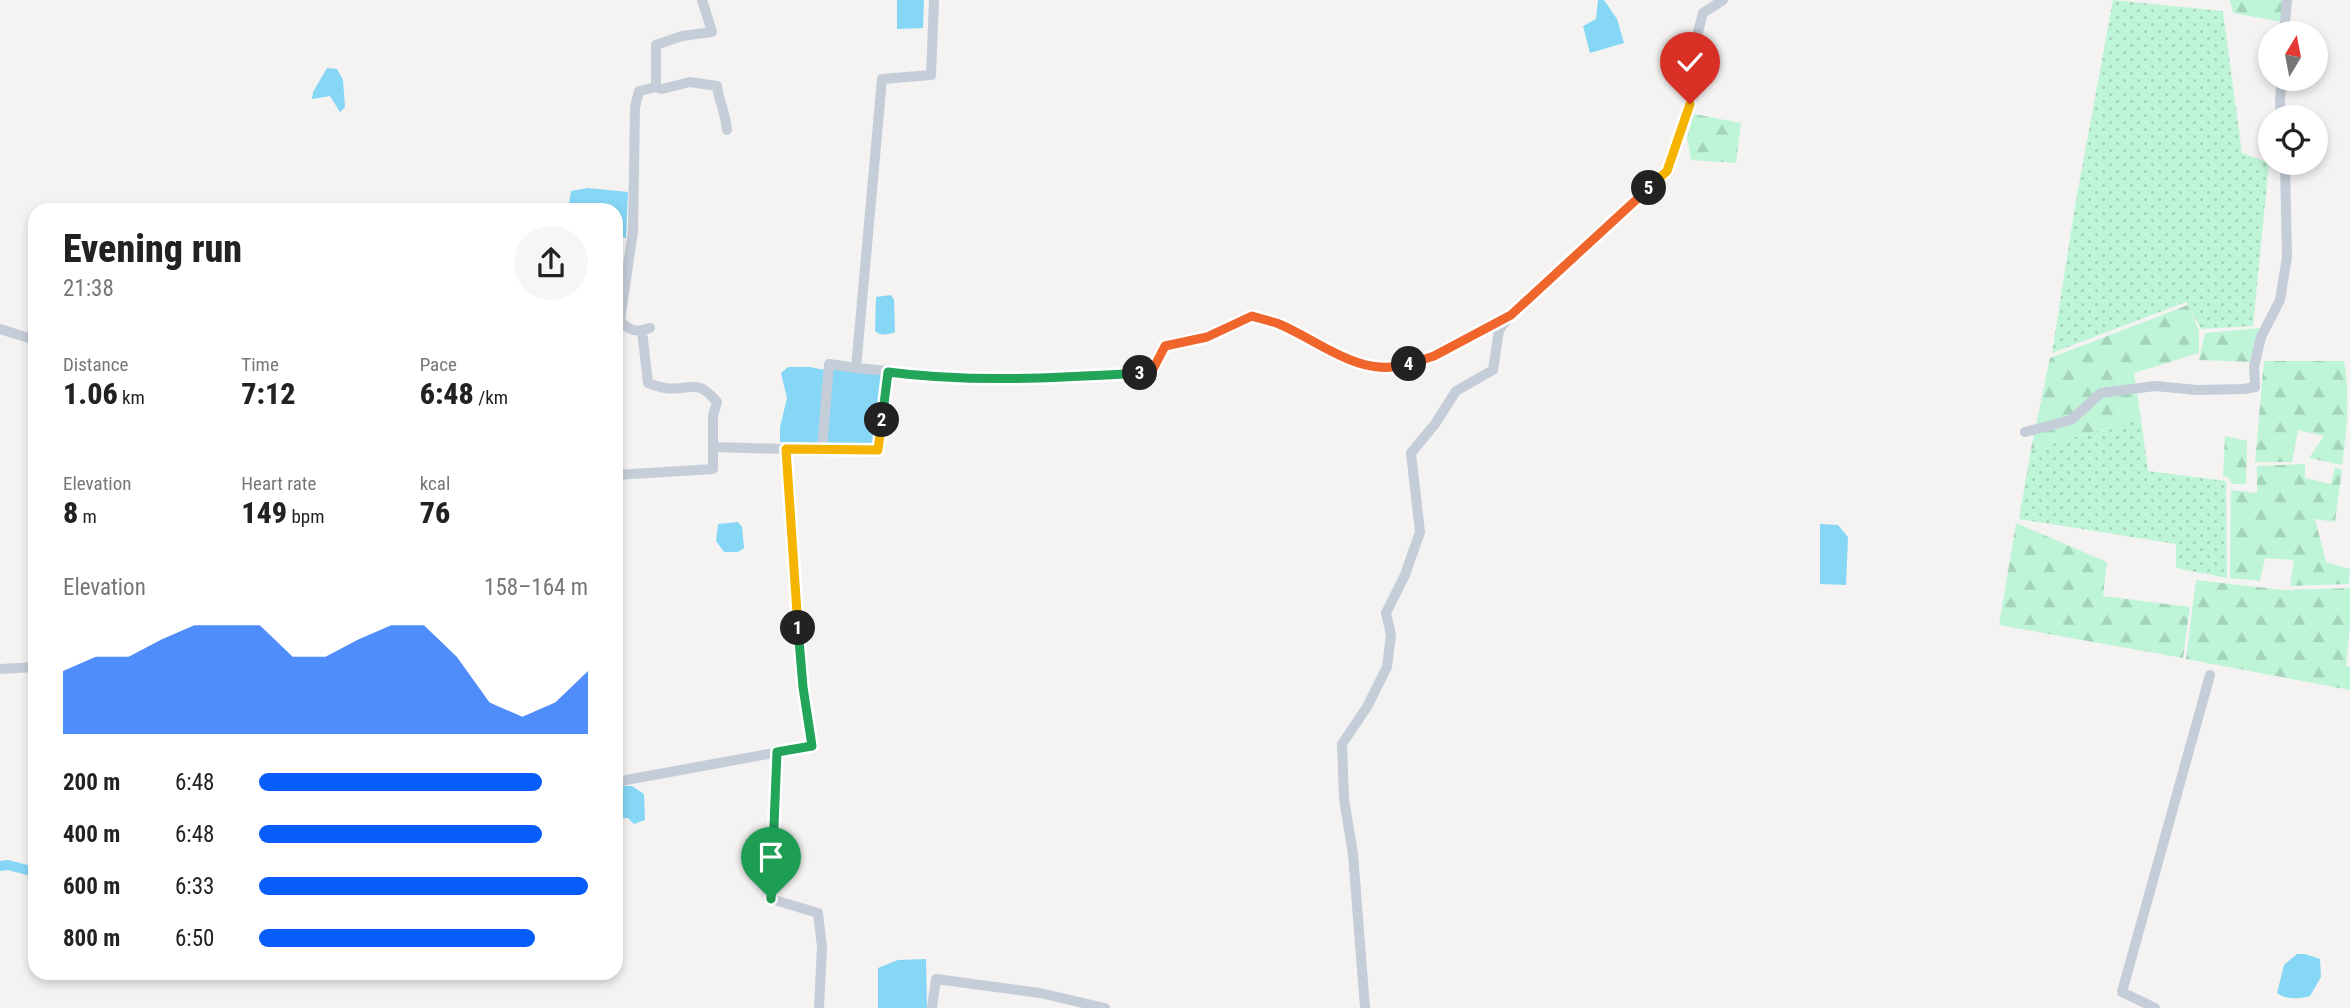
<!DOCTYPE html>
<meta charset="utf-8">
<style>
body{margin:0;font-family:"Roboto Condensed",sans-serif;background:#f6f6f6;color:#222;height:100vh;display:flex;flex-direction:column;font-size:26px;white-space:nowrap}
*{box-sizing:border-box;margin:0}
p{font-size:23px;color:#767676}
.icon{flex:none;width:38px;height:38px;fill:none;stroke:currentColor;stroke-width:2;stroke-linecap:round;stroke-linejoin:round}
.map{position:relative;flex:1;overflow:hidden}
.side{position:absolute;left:28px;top:203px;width:595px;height:777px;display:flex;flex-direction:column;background:#fff;border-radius:21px;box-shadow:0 4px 10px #0003}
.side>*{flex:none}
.needle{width:46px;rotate:10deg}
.buttons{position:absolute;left:2258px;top:21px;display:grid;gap:14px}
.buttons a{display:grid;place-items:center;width:70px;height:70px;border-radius:50%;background:#fff;box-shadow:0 4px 10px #0003;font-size:35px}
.pin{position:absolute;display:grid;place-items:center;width:60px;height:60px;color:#fff;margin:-72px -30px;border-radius:50% 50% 50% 0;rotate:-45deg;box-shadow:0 0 7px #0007}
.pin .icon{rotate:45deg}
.km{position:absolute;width:35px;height:35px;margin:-18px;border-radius:50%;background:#222;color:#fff;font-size:19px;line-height:35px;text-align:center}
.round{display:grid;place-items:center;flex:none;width:74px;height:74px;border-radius:37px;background:#f6f6f6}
.head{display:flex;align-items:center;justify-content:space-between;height:119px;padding:0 35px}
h1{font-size:38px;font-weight:800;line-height:52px}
.figures{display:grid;grid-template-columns:repeat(3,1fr);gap:10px;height:119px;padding:7px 35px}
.figures div{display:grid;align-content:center}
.figures b{font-size:30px;font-weight:800}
.figures small{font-size:19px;font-weight:400}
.figures p{font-size:19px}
.chart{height:196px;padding:14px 35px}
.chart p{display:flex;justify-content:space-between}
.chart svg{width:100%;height:126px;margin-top:7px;fill:#065dfa;opacity:.7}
ul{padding:0 35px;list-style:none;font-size:23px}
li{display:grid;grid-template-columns:112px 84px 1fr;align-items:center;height:52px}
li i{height:18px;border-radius:9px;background:#065dfa}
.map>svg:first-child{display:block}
.grass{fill:url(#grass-dots)}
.forest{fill:url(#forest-firs)}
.water{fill:#86d6f6}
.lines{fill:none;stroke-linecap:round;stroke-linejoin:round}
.canal{stroke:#86d6f6;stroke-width:10}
.minor{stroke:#c5cdd8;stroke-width:10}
.split-1-casing{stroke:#fff;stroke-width:14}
.split-2-casing{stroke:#fff;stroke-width:14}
.split-3-casing{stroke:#fff;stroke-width:14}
.split-4-casing{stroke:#fff;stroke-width:14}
.split-5-casing{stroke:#fff;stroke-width:14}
.split-6-casing{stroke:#fff;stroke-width:14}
.split-1{stroke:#22a559;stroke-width:9}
.split-2{stroke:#f5b400;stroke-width:9}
.split-3{stroke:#22a559;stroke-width:9}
.split-4{stroke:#f0652b;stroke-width:9}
.split-5{stroke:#f0652b;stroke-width:9}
.split-6{stroke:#f5b400;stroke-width:9}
</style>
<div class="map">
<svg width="2350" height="1008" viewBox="0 0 2350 1008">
<defs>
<pattern id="grass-dots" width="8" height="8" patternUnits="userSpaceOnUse" patternTransform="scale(1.75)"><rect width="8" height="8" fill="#bef5d8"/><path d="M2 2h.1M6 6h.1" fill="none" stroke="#a5d4bc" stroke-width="1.8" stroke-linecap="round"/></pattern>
<pattern id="forest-firs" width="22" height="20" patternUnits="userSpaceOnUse" patternTransform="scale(1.75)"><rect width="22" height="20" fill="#bef5d8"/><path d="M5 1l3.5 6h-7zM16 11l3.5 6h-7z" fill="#a5d4bc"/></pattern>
</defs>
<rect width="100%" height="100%" fill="#f5f2f2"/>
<path class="grass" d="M2113 0 2223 11 2242 153 2269 163 2253 326 2201 329 2186 302 2052 353 2075 206Z
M2141 419 2148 471 2226 481 2227 578 2176 568V544L2019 519 2031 449Z"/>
<path class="forest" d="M2230 0H2285L2283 22 2233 13Z
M1694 114 1741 123 1736 163 1691 160 1687 137Z
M2188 305 2199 331V353L2134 373 2141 419 2031 449 2050 358Z
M2261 328 2251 362 2199 360 2205 333Z
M2264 361H2344C2350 394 2347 431 2342 465L2309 458 2324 436 2298 430 2292 462H2255Z
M2225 436 2247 441 2246 484H2232L2228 477 2223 476Z
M2305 464V478L2331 484 2335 467 2342 470 2335 522 2315 519 2326 562 2350 569 2349 584 2290 586 2294 560 2265 558 2260 581 2230 578 2231 490 2257 493V466Z
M2016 523 2107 562 2103 596 2190 607 2183 658 1999 625Z
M2196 580 2283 590 2350 588V625L2346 666 2350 667V690L2186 659Z"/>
<path class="water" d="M897 0H924L923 28 897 29Z
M1598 0H1604L1617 19 1624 43 1590 53 1583 26 1596 19Z
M327 68 337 69 343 80 345 107 340 112 330 96 312 99 313 92Z
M588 188 628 192 626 238 616 237V210H568L571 191Z
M891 295 894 300 895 332C889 335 880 336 875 331L876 297Z
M788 367H810L825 370 820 444 780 442V427L787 398 781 373Z
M833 368 883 373 874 446 827 445Z
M738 522 742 527 744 548 738 552H724L716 541 718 524Z
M1820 524 1838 525 1848 537 1846 585 1820 584Z
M632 786 644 794 645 820 634 824 628 818H616V790L622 786Z
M2297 954H2305L2320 959 2321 977 2310 996C2299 999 2286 1000 2277 993L2284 965Z
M926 959 927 1008H878V968L898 960Z"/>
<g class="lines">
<path class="canal" d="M0 866 8 865 35 872"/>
<path class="minor" d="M702 0 712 32 682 36 656 45V87L662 89 690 82 717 86C719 102 726 114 727 130
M2284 33 2287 0
M2281 117 2280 99 2282 79
M650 328C637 333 628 331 620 320L633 232 635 107 639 91 656 87
M0 329 35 340
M642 331 648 383C654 385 659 387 665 388 691 392 695 376 717 402L713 416V447L786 449
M856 368 888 371
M2025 432 2071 420 2101 393 2155 386 2197 390 2244 389 2255 387 2254 367 2261 337 2280 300 2287 257 2285 163
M822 449 829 364 856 368 882 79 931 75 934 0
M616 475 713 469V447
M0 669 35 667
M777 752 771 899 818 913 822 947 819 1008
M616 783 626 780 812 746 799 645 786 449 878 450 888 371C974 384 1064 378 1151 373L1165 346 1207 337 1252 316 1279 324 1324 349 1360 364 1399 367 1434 356 1511 315
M932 1008 936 979 1040 993 1105 1008
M1365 1008 1353 854 1344 799 1342 744 1367 707 1387 667 1391 635 1386 613 1405 575 1420 532 1411 453 1435 424 1456 391 1493 370 1499 330 1511 315 1666 171 1690 104V62L1703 13 1723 0
M2155 1008 2122 992 2210 675"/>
</g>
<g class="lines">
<defs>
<path id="split-1" d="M771 899 777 752 812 746 803 687 798 628"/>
<path id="split-2" d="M798 628 786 449 878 450 882 420"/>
<path id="split-3" d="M882 420 888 372C971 383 1056 378 1140 373"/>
<path id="split-4" d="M1140 373H1151L1165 346 1207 337 1252 316C1261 319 1271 321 1279 324 1320 341 1360 379 1409 364"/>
<path id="split-5" d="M1409 364 1434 356 1511 315 1649 188"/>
<path id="split-6" d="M1649 188 1667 171 1690 104"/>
</defs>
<use href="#split-1" class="split-1-casing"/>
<use href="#split-2" class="split-2-casing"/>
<use href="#split-3" class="split-3-casing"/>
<use href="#split-4" class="split-4-casing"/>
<use href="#split-5" class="split-5-casing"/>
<use href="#split-6" class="split-6-casing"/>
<use href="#split-1" class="split-1"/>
<use href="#split-2" class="split-2"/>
<use href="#split-3" class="split-3"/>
<use href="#split-4" class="split-4"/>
<use href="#split-5" class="split-5"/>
<use href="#split-6" class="split-6"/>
</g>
</svg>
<div class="buttons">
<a><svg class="needle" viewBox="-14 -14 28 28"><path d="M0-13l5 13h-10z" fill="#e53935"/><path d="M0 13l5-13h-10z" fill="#767676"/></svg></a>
<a><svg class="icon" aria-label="locate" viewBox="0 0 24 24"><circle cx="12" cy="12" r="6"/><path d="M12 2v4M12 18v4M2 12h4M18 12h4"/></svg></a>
</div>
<div class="pin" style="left:771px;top:899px;background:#1e9e55"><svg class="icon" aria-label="arrive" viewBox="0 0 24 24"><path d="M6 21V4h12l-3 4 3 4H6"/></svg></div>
<div class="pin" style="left:1690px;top:104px;background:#d93025"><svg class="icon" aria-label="check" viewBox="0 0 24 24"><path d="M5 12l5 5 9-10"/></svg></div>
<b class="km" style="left:798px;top:628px">1</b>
<b class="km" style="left:882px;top:420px">2</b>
<b class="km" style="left:1140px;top:373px">3</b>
<b class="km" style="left:1409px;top:364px">4</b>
<b class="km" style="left:1649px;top:188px">5</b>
<section class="side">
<div class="head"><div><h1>Evening run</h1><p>21:38</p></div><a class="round"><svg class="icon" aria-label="share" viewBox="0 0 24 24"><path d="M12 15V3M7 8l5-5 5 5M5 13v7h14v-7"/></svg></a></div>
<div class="figures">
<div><p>Distance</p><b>1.06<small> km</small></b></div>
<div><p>Time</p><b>7:12</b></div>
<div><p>Pace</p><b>6:48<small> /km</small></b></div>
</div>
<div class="figures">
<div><p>Elevation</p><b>8<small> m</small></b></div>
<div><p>Heart rate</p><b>149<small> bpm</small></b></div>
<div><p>kcal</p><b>76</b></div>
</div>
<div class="chart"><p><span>Elevation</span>158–164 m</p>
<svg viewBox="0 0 160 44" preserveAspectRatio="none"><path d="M0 44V22L10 17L20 17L30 11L40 6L50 6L60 6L70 17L80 17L90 11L100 6L110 6L120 17L130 33L140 38L150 33L160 22V44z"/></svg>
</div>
<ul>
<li><b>200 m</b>6:48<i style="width:86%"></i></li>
<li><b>400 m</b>6:48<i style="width:86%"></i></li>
<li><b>600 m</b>6:33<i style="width:100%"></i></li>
<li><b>800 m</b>6:50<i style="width:84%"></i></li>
</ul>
</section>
</div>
